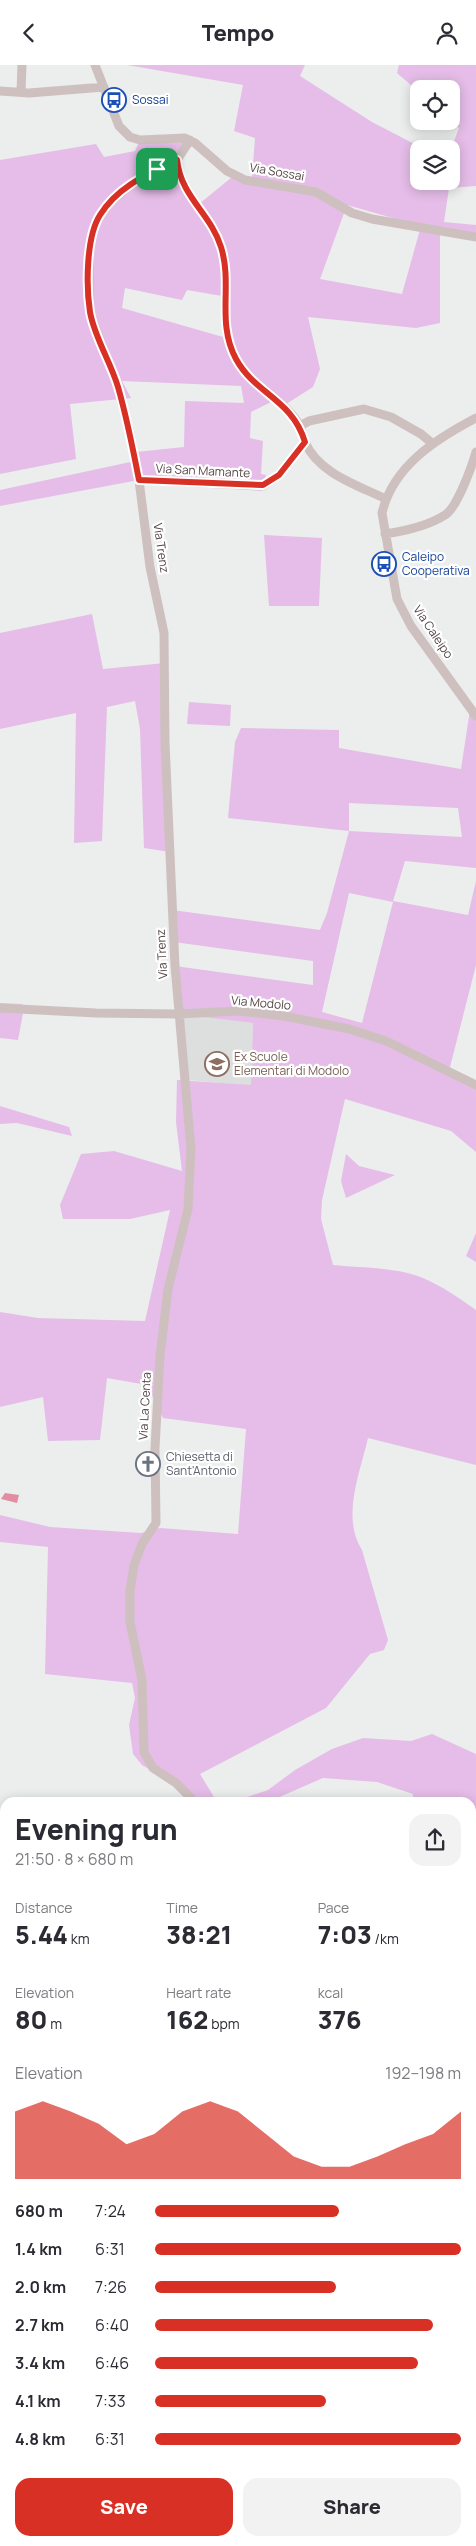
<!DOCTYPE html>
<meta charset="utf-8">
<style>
body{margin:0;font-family:Manrope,sans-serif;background:#f2f2f3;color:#2b2b33;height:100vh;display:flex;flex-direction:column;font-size:19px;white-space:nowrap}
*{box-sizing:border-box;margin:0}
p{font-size:16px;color:#7c7c81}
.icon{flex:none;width:28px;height:28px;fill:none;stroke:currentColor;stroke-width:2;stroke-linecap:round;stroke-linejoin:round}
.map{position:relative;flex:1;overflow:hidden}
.panel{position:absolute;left:0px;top:1732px;width:476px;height:749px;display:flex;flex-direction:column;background:#fff;border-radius:15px 15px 0 0;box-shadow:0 2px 12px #0003}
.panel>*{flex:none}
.buttons{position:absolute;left:410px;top:15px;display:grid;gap:10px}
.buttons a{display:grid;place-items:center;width:50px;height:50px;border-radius:10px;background:#fff;box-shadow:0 2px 12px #0003;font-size:25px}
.pin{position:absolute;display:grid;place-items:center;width:42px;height:42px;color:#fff;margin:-21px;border-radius:10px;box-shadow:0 2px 8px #0006}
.round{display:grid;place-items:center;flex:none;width:52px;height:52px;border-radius:15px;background:#f2f2f3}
.overview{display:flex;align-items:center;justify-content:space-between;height:85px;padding:0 15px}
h1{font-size:28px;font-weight:800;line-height:38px}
.stats{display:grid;grid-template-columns:repeat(3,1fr);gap:8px;height:85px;padding:5px 15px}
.stats div{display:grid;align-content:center}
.stats b{font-size:25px;font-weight:800}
.stats small{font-size:14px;font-weight:400}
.stats p{font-size:14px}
.chart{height:140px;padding:10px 15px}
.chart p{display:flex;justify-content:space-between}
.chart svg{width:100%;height:90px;margin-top:5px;fill:#d93025;opacity:.7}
.action{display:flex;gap:10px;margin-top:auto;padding:10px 15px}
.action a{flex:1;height:58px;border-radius:15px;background:#d93025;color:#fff;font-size:20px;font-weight:800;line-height:58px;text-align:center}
.action a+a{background:#f2f2f3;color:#2b2b33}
ul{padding:0 15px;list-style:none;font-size:16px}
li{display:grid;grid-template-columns:80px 60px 1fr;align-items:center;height:38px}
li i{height:12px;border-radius:6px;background:#d93025}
header{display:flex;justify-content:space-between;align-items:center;height:65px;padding:0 15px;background:#fff;font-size:22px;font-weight:800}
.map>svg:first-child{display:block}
.education{fill:#dcdfdd}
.green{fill:#e5bde8;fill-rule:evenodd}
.water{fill:#e18ea3}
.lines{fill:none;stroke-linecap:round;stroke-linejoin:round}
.street{stroke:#cfc0c0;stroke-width:9}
.secondary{stroke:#d3c1bf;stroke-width:12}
.route-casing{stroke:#fff;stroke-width:10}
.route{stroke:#d93025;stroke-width:6}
.labels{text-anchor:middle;stroke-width:4.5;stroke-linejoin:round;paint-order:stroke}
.transit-label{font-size:12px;fill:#164399;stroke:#fff;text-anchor:start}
.street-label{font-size:12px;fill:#564646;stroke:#fff}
.education-label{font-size:12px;fill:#785e54;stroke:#fff;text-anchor:start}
.worship-label{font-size:12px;fill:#5b616d;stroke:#fff;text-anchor:start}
</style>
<header><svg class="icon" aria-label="back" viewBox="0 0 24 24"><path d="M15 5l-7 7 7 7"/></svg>Tempo<svg class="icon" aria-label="person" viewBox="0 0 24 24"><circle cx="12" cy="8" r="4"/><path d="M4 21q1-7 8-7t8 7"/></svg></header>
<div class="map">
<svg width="476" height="2481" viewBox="0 0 476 2481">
<rect width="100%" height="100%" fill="#ebeeed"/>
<path class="education" d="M178 949 253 958 251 1021 189 1015Z"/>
<path class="green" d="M127 0H305L300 11 372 57 424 84H419V116H451V84L459 63 447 56H451V24H419V27L397 8 399 0H476V121L449 123 444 157 476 160V169L440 163V258L416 263 308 252 320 304 313 322 283 341 277 334 251 347 250 373 263 376 261 409 266 410 261 426 139 415 0 441V425L135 396 136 387 184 382 185 336 244 338 241 321 122 316 131 333 70 339 76 394 0 409V95L96 79 104 92 135 86 139 77 172 75 191 79 177 90 184 114 199 139 237 108 252 113 255 73 234 66 243 20ZM347 140 421 161 402 229 320 214ZM125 223 182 235 187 225 222 231 223 272 122 243Z
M264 470 322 473 319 541H269Z
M92 549 103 604 165 598 170 787 144 783 140 664 135 636 107 642 102 776 74 778 76 648 0 664V568Z
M189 637 231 640 230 661 187 659Z
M470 645 476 654V803L405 796 393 836 468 850 476 816V900L449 1006 476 1020V1087L451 1066 345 1034 322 1135 321 1154 333 1200C362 1203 396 1202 423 1213 442 1221 459 1233 476 1245V1400L368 1373C360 1408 341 1452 362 1485L388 1575 384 1585 370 1589 326 1643 200 1709 217 1737H198L197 1732 142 1700 133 1689 129 1660 135 1633 132 1618 45 1609 48 1482 0 1477V1450L50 1462 141 1468 160 1463 238 1469 246 1364 163 1353 147 1320 107 1313 100 1375 48 1376 43 1332 0 1342V1247L38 1253 145 1256 170 1145 130 1154H63L60 1140 81 1089 114 1086 182 1106 176 1057 177 1015 251 1020 253 958 178 949 175 901 313 920V896L174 877 172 845 320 865 327 848 349 766 228 753 235 677 241 663 339 665V683L461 704ZM349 738 458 743 462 772 349 766ZM349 828 393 837 362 958 322 947Z
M0 938 22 939 24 943 18 975 0 973Z
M0 1041 69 1062 72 1071 17 1058 0 1059Z
M346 1089 359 1101 395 1110 346 1133 341 1116Z
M476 1168V1197L466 1191Z
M432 1669 476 1689V2028L471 2022V1738L413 1737V1729L377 1717 323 1713 268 1737 230 1738 268 1725 295 1705 332 1684 363 1673 411 1676Z
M0 1899H5V2476H471V2048L476 2040V2481H0Z"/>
<path class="water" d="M5 1428 19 1430 17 1438 1 1434Z"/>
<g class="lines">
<path class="street" d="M95 0 119 61 130 72 140 75 185 73 195 78 227 106 245 115 316 127 352 148 372 154 476 172
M0 26 29 28 104 22
M21 27 22 0
M190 75 177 95 137 115 110 137 95 159 89 181 90 248 117 320 130 368 139 415 150 502 164 568 165 678 175 901 191 1084 188 1144 168 1224 160 1291 155 1383 156 1458 142 1479 134 1500 130 1526V1557L142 1615 144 1687 153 1703 176 1718 196 1738
M177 95C182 132 211 150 221 183 232 221 216 260 237 295 252 322 285 334 300 361
M476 353C436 374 393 401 382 448L397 534 411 561 476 651
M305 377C318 408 357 420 386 434
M139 415 263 421 279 410 305 377 300 361 309 356 364 344 391 352 421 369 433 379
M385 469C405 466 428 461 445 450 457 443 472 401 476 387
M0 943 96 948 178 949 238 946 284 951 349 964 386 976 476 1020"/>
<path class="secondary" d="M471 1923 476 1920
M0 2237 5 2236"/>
</g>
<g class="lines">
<defs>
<path id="route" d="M177 95C181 132 211 149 221 182 233 220 216 257 236 294 255 329 292 334 305 377L279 410 263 420 139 415C133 384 127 353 118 322 111 298 94 271 90 247 86 221 86 172 100 150 118 121 148 109 177 95Z"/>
</defs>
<use href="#route" class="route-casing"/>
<use href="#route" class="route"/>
</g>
<defs>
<symbol id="bus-ring" viewBox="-11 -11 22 22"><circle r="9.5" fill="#fff" stroke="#1a4fb4" stroke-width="1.5"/><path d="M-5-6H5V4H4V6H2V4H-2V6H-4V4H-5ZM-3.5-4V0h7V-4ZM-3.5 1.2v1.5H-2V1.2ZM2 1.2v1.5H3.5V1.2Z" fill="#1a4fb4"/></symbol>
<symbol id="school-ring" viewBox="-11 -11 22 22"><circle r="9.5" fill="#fff" stroke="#8d6e63" stroke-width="1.5"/><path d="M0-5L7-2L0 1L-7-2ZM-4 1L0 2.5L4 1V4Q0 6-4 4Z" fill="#8d6e63"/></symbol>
<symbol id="church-ring" viewBox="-11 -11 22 22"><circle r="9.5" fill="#fff" stroke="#6b7280" stroke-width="1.5"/><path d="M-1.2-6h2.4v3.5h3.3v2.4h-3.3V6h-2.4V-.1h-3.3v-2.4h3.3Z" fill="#6b7280"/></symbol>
</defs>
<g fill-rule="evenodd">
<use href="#bus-ring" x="100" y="21" width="28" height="28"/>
<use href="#bus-ring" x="370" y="485" width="28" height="28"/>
<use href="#school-ring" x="203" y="985" width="28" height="28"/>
<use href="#church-ring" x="134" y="1385" width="28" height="28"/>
</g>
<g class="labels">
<g class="transit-label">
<text x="132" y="39">Sossai</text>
<text x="402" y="496">Caleipo<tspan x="402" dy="14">Cooperativa</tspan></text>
</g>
<g class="street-label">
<text transform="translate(277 107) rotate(10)" y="4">Via Sossai</text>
<text transform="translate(203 406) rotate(3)" y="4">Via San Mamante</text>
<text transform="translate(161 483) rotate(82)" y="4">Via Trenz</text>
<text transform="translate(433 567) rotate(56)" y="4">Via Caleipo</text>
<text transform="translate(162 889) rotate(-93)" y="4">Via Trenz</text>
<text transform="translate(261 938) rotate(5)" y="4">Via Modolo</text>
<text transform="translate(145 1341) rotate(-87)" y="4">Via La Centa</text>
</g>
<g class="education-label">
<text x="234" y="996">Ex Scuole<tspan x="234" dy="14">Elementari di Modolo</tspan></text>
</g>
<g class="worship-label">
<text x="166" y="1396">Chiesetta di<tspan x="166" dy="14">Sant'Antonio</tspan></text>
</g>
</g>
</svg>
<div class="buttons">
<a><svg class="icon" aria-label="locate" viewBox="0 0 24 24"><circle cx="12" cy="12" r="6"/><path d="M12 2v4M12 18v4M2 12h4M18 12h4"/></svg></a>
<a><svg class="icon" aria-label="layers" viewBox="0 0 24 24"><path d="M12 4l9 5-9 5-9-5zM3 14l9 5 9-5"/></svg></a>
</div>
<div class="pin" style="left:157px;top:104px;background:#1e9e55"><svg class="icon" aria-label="arrive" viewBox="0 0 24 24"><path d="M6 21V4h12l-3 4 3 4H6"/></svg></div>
<section class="panel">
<div class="overview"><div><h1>Evening run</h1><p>21:50 · 8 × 680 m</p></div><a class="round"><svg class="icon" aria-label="share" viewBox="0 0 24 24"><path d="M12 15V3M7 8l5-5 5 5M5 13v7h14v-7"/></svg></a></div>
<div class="stats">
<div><p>Distance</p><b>5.44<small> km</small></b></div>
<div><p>Time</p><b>38:21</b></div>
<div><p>Pace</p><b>7:03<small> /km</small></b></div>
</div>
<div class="stats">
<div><p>Elevation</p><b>80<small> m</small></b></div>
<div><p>Heart rate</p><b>162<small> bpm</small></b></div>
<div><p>kcal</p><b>376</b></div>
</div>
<div class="chart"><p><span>Elevation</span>192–198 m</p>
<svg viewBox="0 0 160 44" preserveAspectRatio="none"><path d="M0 44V11L10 6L20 11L30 17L40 27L50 22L60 11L70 6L80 11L90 22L100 33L110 38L120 38L130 33L140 27L150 22L160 11V44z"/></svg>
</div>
<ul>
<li><b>680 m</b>7:24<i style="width:60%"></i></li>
<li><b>1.4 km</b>6:31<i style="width:100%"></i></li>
<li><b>2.0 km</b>7:26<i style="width:59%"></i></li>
<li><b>2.7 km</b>6:40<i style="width:91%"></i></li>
<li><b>3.4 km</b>6:46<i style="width:86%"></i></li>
<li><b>4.1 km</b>7:33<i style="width:56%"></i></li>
<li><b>4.8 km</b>6:31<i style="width:100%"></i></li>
</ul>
<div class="action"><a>Save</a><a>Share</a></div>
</section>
</div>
